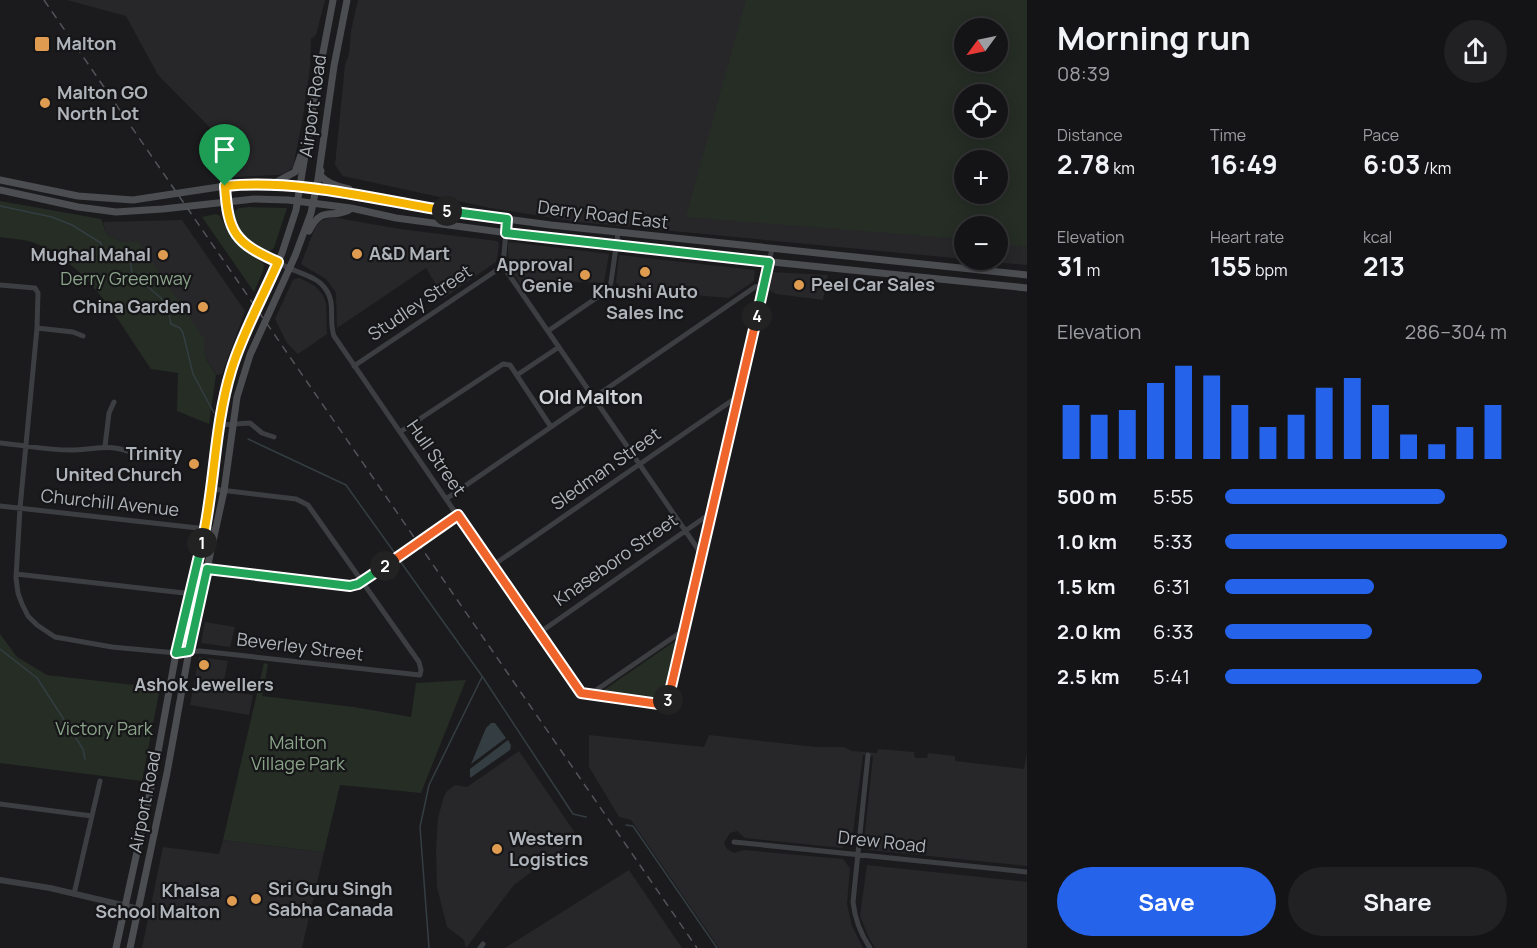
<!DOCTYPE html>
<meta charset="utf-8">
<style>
body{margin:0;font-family:Manrope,sans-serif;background:#212123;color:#f1f3f6;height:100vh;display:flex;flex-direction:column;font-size:22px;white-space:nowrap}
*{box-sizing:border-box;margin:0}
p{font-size:20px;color:#9d9ea1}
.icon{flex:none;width:33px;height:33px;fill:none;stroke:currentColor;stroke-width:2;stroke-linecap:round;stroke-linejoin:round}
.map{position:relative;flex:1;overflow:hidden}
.sheet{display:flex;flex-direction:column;background:#141416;width:510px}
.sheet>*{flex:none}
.needle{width:39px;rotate:237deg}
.controls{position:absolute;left:954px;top:18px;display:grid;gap:12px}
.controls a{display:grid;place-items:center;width:54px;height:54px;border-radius:50%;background:#141416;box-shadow:0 3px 15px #0003,0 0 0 2px #333335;font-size:30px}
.pin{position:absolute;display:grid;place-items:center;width:51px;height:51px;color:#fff;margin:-62px -26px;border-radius:50% 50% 50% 0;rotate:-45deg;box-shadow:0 0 6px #0007}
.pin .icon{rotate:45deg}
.km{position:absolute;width:30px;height:30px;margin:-15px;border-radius:50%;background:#222;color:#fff;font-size:16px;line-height:30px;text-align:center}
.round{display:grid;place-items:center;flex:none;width:63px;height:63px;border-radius:32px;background:#212123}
.headline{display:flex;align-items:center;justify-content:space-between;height:102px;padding:0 30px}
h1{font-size:33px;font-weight:700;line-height:45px}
.figures{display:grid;grid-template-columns:repeat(3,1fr);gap:9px;height:102px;padding:6px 30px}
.figures div{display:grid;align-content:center}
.figures b{font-size:26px;font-weight:700}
.figures small{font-size:16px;font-weight:400}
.figures p{font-size:16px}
.chart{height:168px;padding:12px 30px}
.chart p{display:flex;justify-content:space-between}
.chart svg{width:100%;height:108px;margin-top:6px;stroke:#2563eb;stroke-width:6}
.button{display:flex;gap:12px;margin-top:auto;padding:12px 30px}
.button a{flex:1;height:69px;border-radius:36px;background:#2563eb;color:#fff;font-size:24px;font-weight:700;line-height:69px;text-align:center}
.button a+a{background:#212123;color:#f1f3f6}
ul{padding:0 30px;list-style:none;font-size:20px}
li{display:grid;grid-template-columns:96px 72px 1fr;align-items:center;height:45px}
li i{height:15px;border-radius:8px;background:#2563eb}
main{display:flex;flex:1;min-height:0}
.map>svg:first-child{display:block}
.built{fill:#27272a;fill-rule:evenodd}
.green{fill:#252d25;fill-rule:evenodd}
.water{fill:#343e42}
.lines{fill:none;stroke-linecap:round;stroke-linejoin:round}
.stream{stroke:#343e42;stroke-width:1.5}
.minor{stroke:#3c3e42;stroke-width:5}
.tertiary{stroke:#3c3e42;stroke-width:6}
.secondary{stroke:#4b4d51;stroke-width:7}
.rail{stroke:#525458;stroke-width:1.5;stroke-dasharray:8 6;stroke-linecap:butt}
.split-1-casing{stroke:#fff;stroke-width:12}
.split-2-casing{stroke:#fff;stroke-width:12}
.split-3-casing{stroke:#fff;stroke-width:12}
.split-4-casing{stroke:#fff;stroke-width:12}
.split-5-casing{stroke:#fff;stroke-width:12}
.split-6-casing{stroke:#fff;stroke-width:12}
.split-1{stroke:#f5b400;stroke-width:8}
.split-2{stroke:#22a559;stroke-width:8}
.split-3{stroke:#f0652b;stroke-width:8}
.split-4{stroke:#f0652b;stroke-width:8}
.split-5{stroke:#22a559;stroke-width:8}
.split-6{stroke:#f5b400;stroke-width:8}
.poi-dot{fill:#df9c51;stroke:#161618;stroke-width:2}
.labels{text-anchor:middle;stroke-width:4.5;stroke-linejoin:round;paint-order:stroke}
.poi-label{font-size:18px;font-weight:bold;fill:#afb4bb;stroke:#161618;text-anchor:start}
.street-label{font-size:18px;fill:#afb4bb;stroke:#161618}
.park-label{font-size:18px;fill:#8aa389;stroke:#161618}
.neighbourhood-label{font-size:20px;font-weight:bold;fill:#d0d3d7;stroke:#161618}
</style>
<main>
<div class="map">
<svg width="1027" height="948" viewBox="0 0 1027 948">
<rect width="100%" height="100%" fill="#1b1b1d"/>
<path class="built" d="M67 0H325L316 35 311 39 310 67 303 117 293 167 286 173 279 175 233 177 225 143 158 75 126 16Z
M358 0H1027V265L973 260H998V226H964V259L578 222 490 208 343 176 335 165 345 65 349 54 351 31ZM964 28H998V62H964ZM964 94H998V128H964ZM964 160H998V194H964Z
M332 217 400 229 497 241 499 243 497 259 496 262 444 298 426 268 337 328 336 293 326 279 301 264 315 228 321 221Z
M182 220 245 311 222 374 216 375 209 364 202 349 122 242 107 235 103 222Z
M510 242 609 254 604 283 548 281 527 294 509 267 508 250V243Z
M619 255 755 270 754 281 729 298 622 289 616 282Z
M771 272 828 275 823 300 776 294 767 289Z
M300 278 315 286 323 295 326 303 327 334 298 354 287 343 275 319 292 282 294 279Z
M205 622 235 627 230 647 201 643Z
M199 657 228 661 222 690 253 695 249 715 190 705Z
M589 735 704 747 709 735 816 747H844L852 751 877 753 878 749 914 752 915 758H927L928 753 955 756V761L1024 769 1027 753V866L869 850 864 842 873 756 863 755 852 841 842 848 745 838 737 831 730 833 724 843 727 849 734 853 744 850 843 859 850 868 847 904 852 926 863 948H719L631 820 619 817 589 767Z
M519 751 578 837 514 885 466 948 464 940 447 927 437 887 436 848 438 818 443 799 446 792 455 785 467 787Z
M223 840 324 852 302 948H142L163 847 219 854Z
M867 865 1027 882V948H875L869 938 860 916Z
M629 870 682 948H505Z"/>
<path class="green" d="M746 0H1027V247L998 243V226H964V239L686 217ZM964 28H998V62H964ZM964 94H998V128H964ZM964 160H998V194H964Z
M0 201 101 219 107 235 122 242H139L205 340C201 353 208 363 216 375L209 424 177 411 178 373 151 369C120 324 90 266 37 244 26 239 11 239 0 237Z
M249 207 287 208 274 248 269 252C251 250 233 230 234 212L239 208Z
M216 214 220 216 233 241 264 264 263 271 254 292 202 217Z
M0 634 17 657 47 675 160 688 142 781 0 763Z
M675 641H677L664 698 659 700 604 693V690Z
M264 663 268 664 262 696 354 707 411 717 416 683 466 680 421 793 340 785 324 852 223 840Z"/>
<path class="water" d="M491 723H495L506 738 471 764 486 728Z
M508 740 511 745 510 750 470 778V769Z"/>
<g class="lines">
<path class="stream" d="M0 206 52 217 72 225 101 243 103 252H124L130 258 132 273 161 298 168 309 171 324 180 328 183 333 193 374 214 413
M248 439 346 485 394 552
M400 561 482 676 573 814 586 817
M0 649 37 678 83 749 85 759
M626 825 633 826 717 948
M429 948 420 827 429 785 482 677"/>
<path class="minor" d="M225 186C229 247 245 248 296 271 306 275 318 279 324 287 337 302 328 320 334 336L578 691 586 695 659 704 666 702 670 696 772 249
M507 219 503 266 702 555
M0 285 35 288 38 293 37 328 20 508 16 578 18 593 22 604 28 616 37 625 55 637 112 647 176 653 200 651 420 675 421 670 419 662 308 505 296 499 212 489
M37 328 73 332 83 336
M548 331 608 290 611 282 618 233
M354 366 503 266
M517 375 559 347
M220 425 250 423 262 433 274 437
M400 432 503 364 510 365 551 427
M0 443C24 445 51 451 75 450 100 449 111 443 135 454
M105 446 109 413 114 402
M446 499 755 287 765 285
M0 506 216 530
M492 566 737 397
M196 569 353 586 457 515
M16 574 202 595
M539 633 711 513
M589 695 684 630
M868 755 853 902C855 920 860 933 870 948
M0 804 92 816
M734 842 1027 872
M74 894 100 781
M480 948 483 944"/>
<path class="tertiary" d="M0 880 50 888 139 909"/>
<path class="secondary" d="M321 171 320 175C327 184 338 187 349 189
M0 180 78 196 133 200 232 185 259 183 290 185 462 213 551 225 1027 275
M276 182 295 172 301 155
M0 190 78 207 116 212 163 209 254 199 288 200 351 208 396 218 576 242 1027 288
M309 231C322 205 331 219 349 210
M116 948 154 774 176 653 205 529 225 393 237 354 282 253 296 210 315 95 333 0
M130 948 167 773 189 651 224 491 237 397 250 355 295 256 311 213 318 179 334 66 347 0"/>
<path class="rail" d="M44 0 697 948"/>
</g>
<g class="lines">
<defs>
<path id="split-1" d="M202 543C215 486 214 427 231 371 242 334 262 299 278 262 235 243 228 233 225 186"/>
<path id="split-2" d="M202 543 176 653 189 651 207 569 350 586 358 584 385 566"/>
<path id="split-3" d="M385 566 458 515 581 693 659 704 668 700"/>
<path id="split-4" d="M668 700 757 316"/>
<path id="split-5" d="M447 211 507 219 506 233 769 262 757 316"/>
<path id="split-6" d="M225 186C300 179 373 199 447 211"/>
</defs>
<use href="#split-1" class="split-1-casing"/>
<use href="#split-2" class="split-2-casing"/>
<use href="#split-3" class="split-3-casing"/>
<use href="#split-4" class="split-4-casing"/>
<use href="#split-5" class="split-5-casing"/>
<use href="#split-6" class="split-6-casing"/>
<use href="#split-1" class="split-1"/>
<use href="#split-2" class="split-2"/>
<use href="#split-3" class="split-3"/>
<use href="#split-4" class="split-4"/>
<use href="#split-5" class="split-5"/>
<use href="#split-6" class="split-6"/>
</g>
<g class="poi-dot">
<rect x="34" y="36" width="16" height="16" rx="3"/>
<circle cx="45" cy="103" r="6"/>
<circle cx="357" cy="254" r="6"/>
<circle cx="163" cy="255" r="6"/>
<circle cx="645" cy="272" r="6"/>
<circle cx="585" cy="275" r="6"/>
<circle cx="799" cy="285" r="6"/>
<circle cx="203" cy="307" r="6"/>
<circle cx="194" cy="464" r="6"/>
<circle cx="204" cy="665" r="6"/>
<circle cx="497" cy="849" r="6"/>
<circle cx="256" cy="899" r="6"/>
<circle cx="232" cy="901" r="6"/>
</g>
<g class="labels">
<g class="poi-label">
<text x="56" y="50">Malton</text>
<text x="57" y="99">Malton GO<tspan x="57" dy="21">North Lot</tspan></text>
<text x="369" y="260">A&amp;D Mart</text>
<text x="151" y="261" text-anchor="end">Mughal Mahal</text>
<text x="573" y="271" text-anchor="end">Approval<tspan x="573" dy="21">Genie</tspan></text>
<text x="811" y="291">Peel Car Sales</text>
<text x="645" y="298" text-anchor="middle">Khushi Auto<tspan x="645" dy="21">Sales Inc</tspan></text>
<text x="191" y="313" text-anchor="end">China Garden</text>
<text x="182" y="460" text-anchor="end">Trinity<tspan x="182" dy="21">United Church</tspan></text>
<text x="204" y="691" text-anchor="middle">Ashok Jewellers</text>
<text x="509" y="845">Western<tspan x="509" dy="21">Logistics</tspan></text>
<text x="268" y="895">Sri Guru Singh<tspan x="268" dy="21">Sabha Canada</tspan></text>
<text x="220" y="897" text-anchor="end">Khalsa<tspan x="220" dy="21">School Malton</tspan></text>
</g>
<g class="street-label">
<text transform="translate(313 106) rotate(-82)" y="6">Airport Road</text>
<text transform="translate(603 215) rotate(7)" y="6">Derry Road East</text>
<text transform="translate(420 303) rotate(-34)" y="6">Studley Street</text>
<text transform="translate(436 458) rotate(55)" y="6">Hull Street</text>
<text transform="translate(606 469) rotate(-35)" y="6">Sledman Street</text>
<text transform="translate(110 503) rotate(6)" y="6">Churchill Avenue</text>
<text transform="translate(616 560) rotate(-35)" y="6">Knaseboro Street</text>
<text transform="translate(300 647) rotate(7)" y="6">Beverley Street</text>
<text transform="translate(145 802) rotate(-79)" y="6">Airport Road</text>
<text transform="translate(882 842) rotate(6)" y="6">Drew Road</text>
</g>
<g class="park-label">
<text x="126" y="285">Derry Greenway</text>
<text x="104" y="735">Victory Park</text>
<text x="298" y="749">Malton<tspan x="298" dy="21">Village Park</tspan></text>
</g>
<g class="neighbourhood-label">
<text x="591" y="404">Old Malton</text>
</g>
</g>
</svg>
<div class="controls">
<a><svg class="needle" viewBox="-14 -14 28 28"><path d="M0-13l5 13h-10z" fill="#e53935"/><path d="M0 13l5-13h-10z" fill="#9d9ea1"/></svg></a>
<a><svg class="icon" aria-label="locate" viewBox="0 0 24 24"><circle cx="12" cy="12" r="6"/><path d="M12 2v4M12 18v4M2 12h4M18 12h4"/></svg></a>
<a>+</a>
<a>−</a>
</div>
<div class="pin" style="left:225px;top:186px;background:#1e9e55"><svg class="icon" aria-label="arrive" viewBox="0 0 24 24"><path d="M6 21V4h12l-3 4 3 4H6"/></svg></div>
<b class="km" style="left:202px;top:543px">1</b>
<b class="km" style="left:385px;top:566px">2</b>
<b class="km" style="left:668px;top:700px">3</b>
<b class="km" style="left:757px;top:316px">4</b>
<b class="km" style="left:447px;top:211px">5</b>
</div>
<section class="sheet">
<div class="headline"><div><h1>Morning run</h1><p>08:39</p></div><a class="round"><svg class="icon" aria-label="share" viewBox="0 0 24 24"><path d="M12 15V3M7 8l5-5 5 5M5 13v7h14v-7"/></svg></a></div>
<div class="figures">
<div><p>Distance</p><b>2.78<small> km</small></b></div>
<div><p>Time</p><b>16:49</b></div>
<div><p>Pace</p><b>6:03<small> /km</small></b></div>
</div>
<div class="figures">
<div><p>Elevation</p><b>31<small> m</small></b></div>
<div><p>Heart rate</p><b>155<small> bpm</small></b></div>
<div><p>kcal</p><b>213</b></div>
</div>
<div class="chart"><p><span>Elevation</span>286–304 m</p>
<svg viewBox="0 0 160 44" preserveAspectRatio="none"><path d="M5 44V22M15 44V26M25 44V24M35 44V13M45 44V6M55 44V10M65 44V22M75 44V31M85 44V26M95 44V15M105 44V11M115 44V22M125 44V34M135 44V38M145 44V31M155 44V22"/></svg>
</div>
<ul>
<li><b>500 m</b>5:55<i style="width:78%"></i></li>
<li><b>1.0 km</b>5:33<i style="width:100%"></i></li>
<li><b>1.5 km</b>6:31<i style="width:53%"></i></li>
<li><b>2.0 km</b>6:33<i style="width:52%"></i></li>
<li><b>2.5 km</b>5:41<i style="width:91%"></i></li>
</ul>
<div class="button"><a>Save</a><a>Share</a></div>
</section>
</main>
